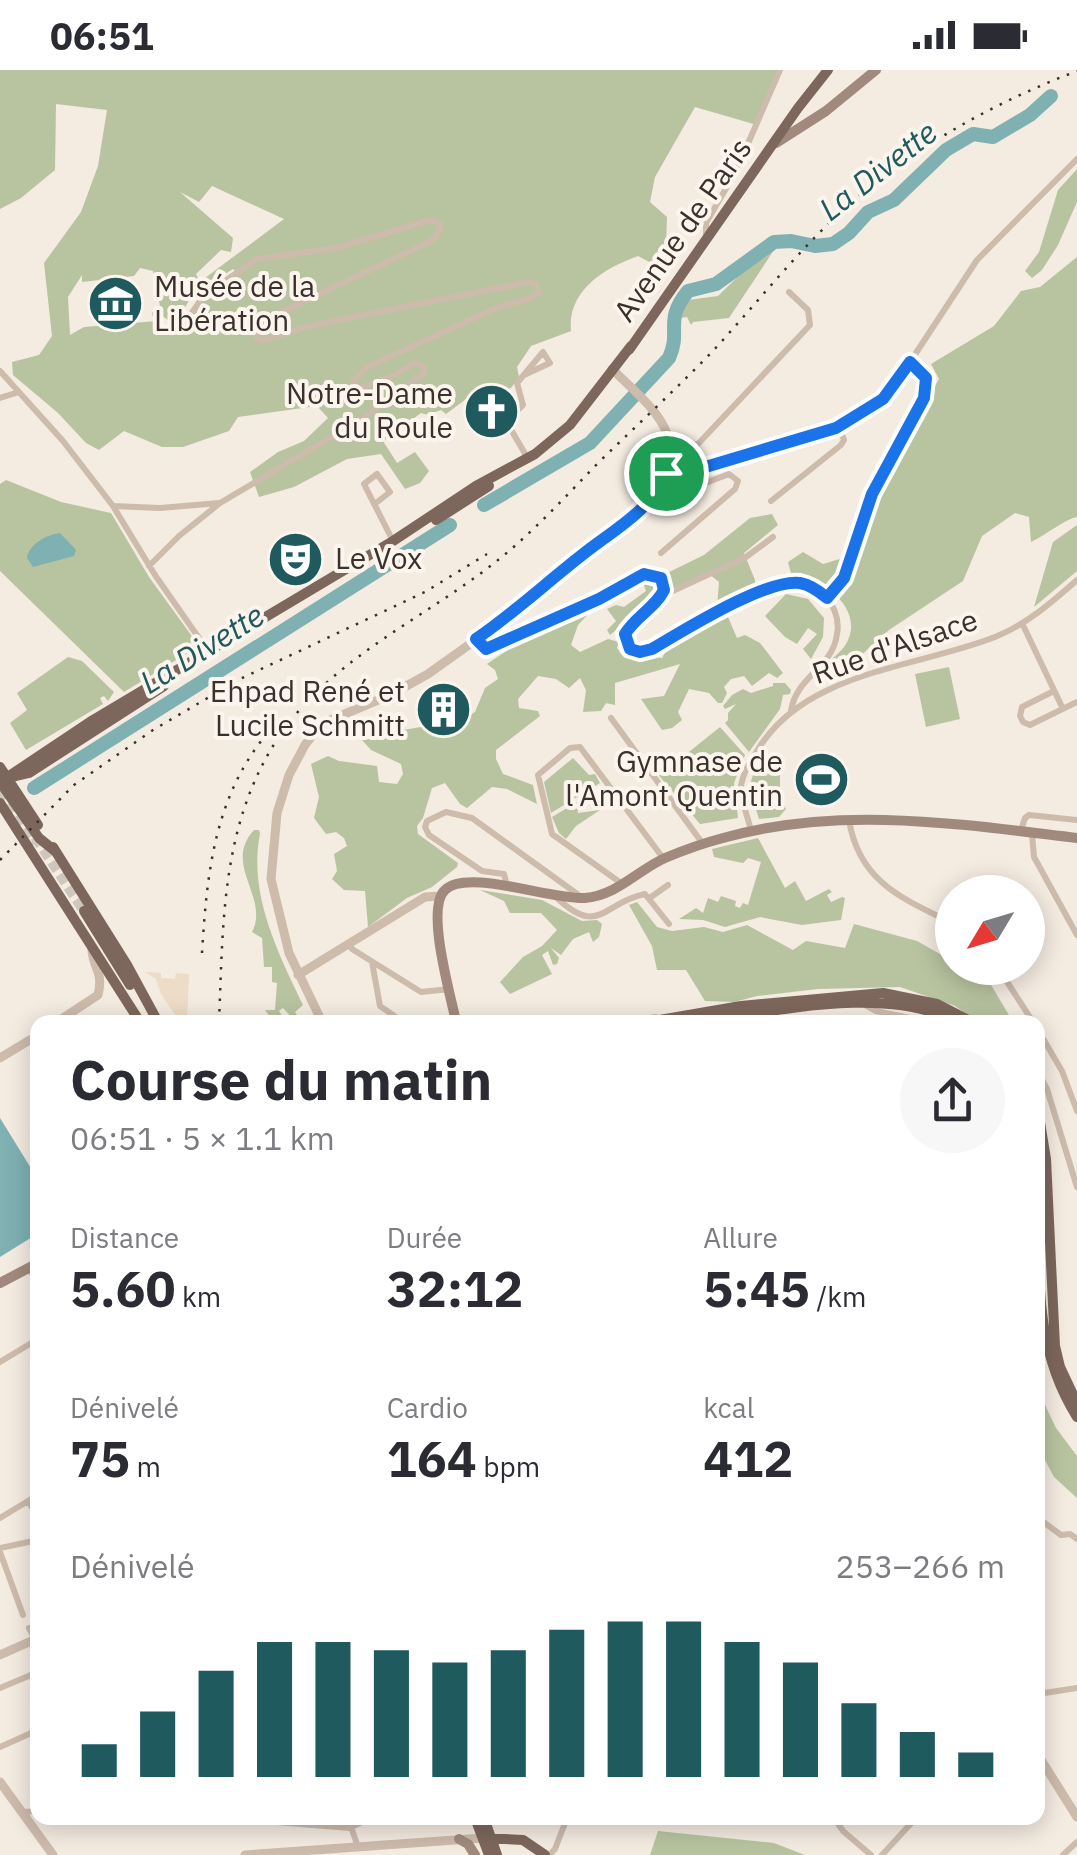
<!DOCTYPE html>
<html lang="fr">
<meta charset="utf-8">
<style>
body{margin:0;font-family:"IBM Plex Sans",sans-serif;background:#f7f7f7;color:#2b2b33;height:100vh;display:flex;flex-direction:column;font-size:38px;white-space:nowrap}
*{box-sizing:border-box;margin:0}
p{font-size:32px;color:#7c7c81}
.icon{flex:none;width:55px;height:55px;fill:none;stroke:currentColor;stroke-width:2;stroke-linecap:round;stroke-linejoin:round}
.map{position:relative;flex:1;overflow:hidden}
.panel{position:absolute;left:30px;top:945px;width:1015px;height:810px;display:flex;flex-direction:column;background:#fff;border-radius:20px;box-shadow:0 5px 25px #0003}
.panel>*{flex:none}
.needle{width:65px;rotate:232deg}
.buttons{position:absolute;left:935px;top:805px;display:grid;gap:20px}
.buttons a{display:grid;place-items:center;width:110px;height:110px;border-radius:50%;background:#fff;box-shadow:0 5px 25px #0003;font-size:50px}
.pin{position:absolute;display:grid;place-items:center;width:85px;height:85px;color:#fff;margin:-42px;border:5px solid #fff;border-radius:50%;box-shadow:0 2px 10px #0007}
.round{display:grid;place-items:center;flex:none;width:105px;height:105px;border-radius:52px;background:#f7f7f7}
.head{display:flex;align-items:center;justify-content:space-between;height:170px;padding:0 40px}
h1{font-size:55px;font-weight:700;line-height:75px}
.metrics{display:grid;grid-template-columns:repeat(3,1fr);gap:15px;height:170px;padding:10px 40px}
.metrics div{display:grid;align-content:center}
.metrics b{font-size:50px;font-weight:700}
.metrics small{font-size:28px;font-weight:400}
.metrics p{font-size:28px}
.chart{height:280px;padding:20px 40px}
.chart p{display:flex;justify-content:space-between}
.chart svg{width:100%;height:180px;margin-top:10px;stroke:#1f5a5e;stroke-width:6}
.status{display:flex;justify-content:space-between;align-items:center;height:70px;padding:0 50px;background:#fff;direction:ltr}
.status svg{height:28px;fill:currentColor}
.map>svg:first-child{display:block}
.green{fill:#b8c4a0;fill-rule:evenodd}
.plaza{fill:#ecdcc8}
.water{fill:#7fb0b2}
.lines{fill:none;stroke-linecap:round;stroke-linejoin:round}
.river{stroke:#7fb0b2;stroke-width:14}
.primary-tunnel{stroke:#cfc6bd;stroke-width:10;stroke-dasharray:10 5;stroke-linecap:butt}
.minor{stroke:#cdbbac;stroke-width:6}
.tertiary{stroke:#cdbbac;stroke-width:9}
.secondary{stroke:#a18a7d;stroke-width:10}
.primary{stroke:#7d675c;stroke-width:10}
.rail{stroke:#3b302b;stroke-width:2.5;stroke-dasharray:2.5 8;stroke-linecap:butt}
.route-casing{stroke:#fff;stroke-width:20}
.route{stroke:#1a73e8;stroke-width:12}
.labels{text-anchor:middle;stroke-width:8;stroke-linejoin:round;paint-order:stroke}
.street-label{font-size:30px;fill:#3b302b;stroke:#fbf5ee}
.poi-label{font-size:30px;fill:#3b302b;stroke:#fbf5ee;text-anchor:end}
.water-label{font-size:32px;font-style:italic;fill:#1f5a5e;stroke:#fbf5ee}
</style>
<div class="status"><b>06:51</b><svg viewBox="0 0 49 12"><path d="M0 12V9h3v3zM5 12V6h3v6zM10 12V3h3v9zM15 12V0h3v12zM26 1h20v11H26zM47 4h2v5h-2z"/></svg></div>
<div class="map">
<svg width="1077" height="1785" viewBox="0 0 1077 1785">
<rect width="100%" height="100%" fill="#f4ebe1"/>
<path class="green" d="M0 0H780L757 55 695 37 655 107 650 132 667 147 666 174 653 194 638 186C605 198 567 220 571 261L531 276 517 297 519 307 511 318 470 333 466 329 446 344 441 340 428 345 421 343 383 371 397 393 415 382 429 401 420 413 405 419 381 384 347 389 294 417 259 427 250 402 278 382 304 371 328 348 317 336 238 347 229 361 183 377H162L124 361 99 380 86 373 58 343 13 305 12 292 39 285 52 266 44 193 81 142 98 96 107 40 56 34 55 100 21 128 0 139ZM212 116 284 149 205 208 208 215 233 199 235 201 200 225 180 258 165 262 157 251 84 257 70 265 68 227 82 205V212L134 206 140 198 153 201 162 246 176 255 199 211 196 204 221 180 231 182 233 168 180 122 199 132Z
M1077 99V132L1058 175 1042 200 1032 208 1025 201 1039 182 1058 120Z
M778 174 729 248 693 252 691 255 687 247 680 248 681 239 688 230 718 226 767 178Z
M1077 187V447C1065 449 1046 465 1031 472L1029 447 1015 443 982 466 963 511 889 560 836 608 827 607 824 597C830 589 841 583 846 574 866 540 823 506 792 507L788 492 803 482 823 494 859 483 871 435 883 404 939 309 931 294 994 256 1021 221 1040 217Z
M6 410 61 432 111 443 149 507 199 576 124 622 0 501V414Z
M772 444 778 455 744 483 755 510V520L717 538 719 512 709 504 669 522 663 505 704 485 750 448Z
M1077 455V501L1034 537 1053 472Z
M642 510H653L658 516 653 529 610 565 607 560 616 551 607 539 616 535 624 537 646 521Z
M786 524 808 529 824 548 823 567 811 589 803 579 817 564 808 558 797 574 785 567 765 546Z
M598 534 578 555 571 575 580 582 608 569 619 572 617 578 621 584 662 588 666 581 723 546 728 547 737 568 745 565 760 573 783 603 777 608 769 603 752 616 744 606 731 609 724 617 727 623 722 633H718L709 623 689 619 678 642 682 650 672 658 662 660 641 629 664 626 680 594 615 613V635L606 633 601 641 583 642 586 620 580 608 569 618 556 609 538 606 518 629 519 638 538 641 540 646 496 680V689L503 704 533 715 537 734 507 719 492 717 467 738 460 734 445 713 432 718 423 748 417 756 418 764 458 793 457 797 432 817 407 828 368 857 365 821 344 820 332 809 337 801 334 784 347 776 344 768 336 762 326 764 314 748 319 727 311 694 328 686 339 691 377 696 379 712 397 714 403 704 401 694 371 680 362 670C386 658 415 662 441 651L450 657 475 642 485 618 498 609 495 600 487 594 554 549Z
M68 587 82 591 114 622 108 631 104 626 100 628 103 634 26 680 10 653 27 640 17 623Z
M949 597 960 649 926 657 915 604Z
M773 613H785L791 620 790 624 783 625 780 639 749 682 725 653 728 650V643L736 634 725 639 723 636 732 625 743 619 751 623 773 616Z
M720 657 745 685 734 713 738 748 700 754 656 702 660 697 664 702Z
M573 688 589 705 595 704 600 713 551 743 544 712Z
M772 692 780 706V727L786 739 779 747 759 749 749 718 754 701 764 705Z
M577 732 578 743 600 740 576 756 566 769 559 763 552 747Z
M254 760H259L260 764C248 824 278 883 303 935L295 942 301 952H296L283 938 279 941 286 952H274L265 940H275L277 913 272 912V897H264L262 868 252 862C270 827 222 795 254 760Z
M758 768 785 818 795 811 806 831 829 819 832 822 827 825 831 832 842 827 845 828 841 850 802 855 760 847 725 857 703 850 679 849 696 838 703 843 708 828 718 832 721 826 736 831 735 836 740 838 743 833 748 835 761 792 748 788 743 793 714 787 712 779Z
M480 820 542 830 582 851 597 850 602 854 599 867 593 872 589 862 573 869 561 885 551 878 559 888 557 894 553 895 548 881 542 885 552 904 510 924 500 912 523 887 542 876 557 860 541 843H510L504 831Z
M637 832 657 857 672 861 704 857 723 862 747 855 793 880 806 871 845 878 854 854 917 871 947 888 952 898 961 901 981 898 1013 952H978L955 936 900 917 818 919 757 926 734 932 705 931 686 900H657L652 876 629 835Z
M1038 1320 1056 1358 1077 1386V1428L1054 1407 1038 1377Z
M658 1761 774 1773 805 1785H650Z"/>
<path class="plaza" d="M145 902 161 903V908L175 909 176 903 189 904 187 952H180L161 924 156 909Z"/>
<path class="water" d="M60 463 76 480 74 486 33 497 27 488C29 474 46 465 60 463Z
M0 1048 37 1108V1164L0 1187Z"/>
<g class="lines">
<path class="river" d="M484 435 590 373 669 288C682 260 663 252 688 221L716 214 774 172 791 171 815 176 833 174 849 163 868 142 894 130 946 80 973 64 993 67 1030 45 1051 26
M34 718 450 455"/>
<path class="primary-tunnel" d="M0 721 35 774
M35 767 84 841"/>
<path class="minor" d="M706 169V153L736 101 780 0
M0 301 63 371 113 436 155 505 208 581
M524 305 550 293 543 282 517 313 523 335 506 351 527 387
M0 328 19 322
M672 380 698 374 810 255 808 240 789 222
M665 403 692 401 835 358 869 340 893 318 977 190 1077 89
M654 427 664 429 729 404 738 411 735 419 661 483
M771 431 841 375 844 370 839 356
M376 433 390 422 377 404 364 414 393 471
M113 436 160 438 219 433
M149 496 179 466 220 433 360 350 423 304 425 298 416 292 393 306 357 319 353 311 365 298 496 238 531 228 539 222 536 214 528 212 309 256C295 259 271 271 259 270L253 261 257 254 433 170 441 158 439 153 430 150 336 178 257 189 206 224 180 258 171 263 161 258 155 244
M662 526 746 487 773 467
M827 528 844 509 872 424 924 328 925 307 909 293
M1022 553 1063 639
M476 569 486 579 536 554 599 529 635 507 649 504 661 508 664 520C655 538 636 546 625 564L630 579 646 582C687 563 779 490 821 523 833 532 840 548 837 564 833 598 796 606 791 641
M1054 621 1022 637 1020 646 1023 652 1030 655 1077 632
M611 648 703 774
M849 750C859 812 903 829 952 853
M1021 760 1025 748 1029 745 1077 750
M751 761C748 746 740 730 741 716 743 703 750 692 757 681 804 601 916 598 995 567 1027 554 1051 533 1077 510
M1032 764 1034 787 1077 865
M621 813 552 764 538 705 570 678 580 677 663 788
M507 816 504 804 482 801 429 765 425 757 427 751 446 742 472 748 580 826
M555 826C599 869 603 832 645 824L669 854
M651 827 668 815
M349 874 352 879 421 922 450 919
M372 892 380 936 403 952
M998 898 1033 952
M865 935 876 941 930 952
M622 952 656 947
M1038 960 1062 1001 1077 1041
M1038 1002 1047 1019 1077 1117
M0 1292 38 1269
M28 1431 38 1447
M0 1448 38 1425
M1038 1448 1061 1465 1070 1464 1077 1469
M0 1478 38 1470
M0 1482 23 1545
M29 1558 38 1575
M0 1618 38 1602
M1038 1624 1077 1618
M0 1677 38 1660
M23 1742 38 1741
M226 1748 350 1758
M348 1748 358 1777
M834 1748 843 1761 871 1785
M351 1757 371 1748
M549 1785 555 1779 567 1748
M882 1785 916 1748
M1063 1785 1077 1772"/>
<path class="tertiary" d="M298 905 425 827 440 826
M57 952 98 925C104 901 92 897 92 879
M322 952 289 883 271 809 277 743 289 705 305 675 321 654 390 625 428 604 519 539 649 433C696 369 656 342 612 299
M0 988 38 965
M29 1198 38 1208
M0 1585 38 1568
M1038 1685 1077 1747
M0 1712 53 1785
M245 1785 483 1768"/>
<path class="secondary" d="M776 73 826 41 876 0
M456 952C451 926 425 838 445 820 467 798 551 830 585 828 616 826 638 800 665 788 684 780 704 773 723 768 840 735 959 754 1077 768
M0 1213 38 1193
M459 1769 468 1774 475 1785"/>
<path class="primary" d="M629 280 798 38 828 0
M436 450 489 416
M0 697 38 755
M8 708 29 703 164 616
M0 733 140 952
M53 777 127 895 158 952
M55 781 39 768 0 712 93 650 393 471 476 416 535 384 570 355 631 276
M84 841 130 915
M648 952 741 936 883 923 937 934 972 952
M698 952C774 942 886 914 956 952
M1038 1040 1046 1089 1055 1276 1060 1297 1077 1333
M1038 1120C1040 1200 1032 1276 1077 1347
M475 1748 489 1785
M484 1748 497 1785
M483 1768 523 1770 545 1785"/>
<path class="rail" d="M0 790 74 715 153 660 240 609 425 522 487 484
M202 883C207 800 215 723 271 659
M219 952C223 858 221 765 270 681 326 584 437 546 517 474 545 449 571 421 597 394 635 357 674 321 711 283 762 228 808 167 867 119 931 68 1001 30 1077 1"/>
</g>
<g class="lines">
<defs>
<path id="route" d="M910 292 926 308 924 328 872 424 844 508 827 528C819 521 811 515 800 513 767 508 683 561 652 579L640 582 630 579 625 564C636 546 655 538 664 520L661 508 644 504 599 529 486 579 476 569C514 543 546 513 582 485 613 460 650 442 666 403L692 401 836 358 883 329Z"/>
</defs>
<use href="#route" class="route-casing"/>
<use href="#route" class="route"/>
</g>
<defs>
<symbol id="museum-disc" viewBox="-11 -11 22 22"><circle r="9.5" fill="#1f5a5e" stroke="#fbf5ee"/><path d="M0-6L6-3V-2H-6V-3ZM-5-1h2V3h-2ZM-1-1h2V3h-2ZM3-1h2V3H3ZM-6 4H6V6H-6Z" fill="#fff"/></symbol>
<symbol id="church-disc" viewBox="-11 -11 22 22"><circle r="9.5" fill="#1f5a5e" stroke="#fbf5ee"/><path d="M-1.2-6h2.4v3.5h3.3v2.4h-3.3V6h-2.4V-.1h-3.3v-2.4h3.3Z" fill="#fff"/></symbol>
<symbol id="theatre-disc" viewBox="-11 -11 22 22"><circle r="9.5" fill="#1f5a5e" stroke="#fbf5ee"/><path d="M-5-5.5Q0-4 5-5.5V0Q5 5 0 6Q-5 5-5 0ZM-3.3-2.5H-1v1.5H-3.3ZM1-2.5H3.3v1.5H1ZM-2.8 1Q0 5.5 2.8 1Z" fill="#fff"/></symbol>
<symbol id="building-disc" viewBox="-11 -11 22 22"><circle r="9.5" fill="#1f5a5e" stroke="#fbf5ee"/><path d="M-4-6H4V6H1V3H-1V6H-4ZM-2.5-4.3h1.7v1.8h-1.7ZM.8-4.3h1.7v1.8H.8ZM-2.5-1h1.7V.8h-1.7ZM.8-1h1.7V.8H.8Z" fill="#fff"/></symbol>
<symbol id="stadium-disc" viewBox="-11 -11 22 22"><circle r="9.5" fill="#1f5a5e" stroke="#fbf5ee"/><path d="M0-5a6.5 5 0 1 0 0 10a6.5 5 0 1 0 0-10ZM-3.5-1.8h7v3.6h-7Z" fill="#fff"/></symbol>
</defs>
<g fill-rule="evenodd">
<use href="#museum-disc" x="84" y="202" width="63" height="63"/>
<use href="#church-disc" x="460" y="310" width="63" height="63"/>
<use href="#theatre-disc" x="264" y="458" width="63" height="63"/>
<use href="#building-disc" x="412" y="608" width="63" height="63"/>
<use href="#stadium-disc" x="790" y="678" width="63" height="63"/>
</g>
<g class="labels">
<g class="street-label">
<text transform="translate(683 160) rotate(-55)" y="10">Avenue de Paris</text>
<text transform="translate(895 577) rotate(-19)" y="10">Rue d'Alsace</text>
</g>
<g class="poi-label">
<text x="154" y="227" text-anchor="start">Musée de la<tspan x="154" dy="34">Libération</tspan></text>
<text x="453" y="334">Notre-Dame<tspan x="453" dy="34">du Roule</tspan></text>
<text x="335" y="499" text-anchor="start">Le Vox</text>
<text x="405" y="632">Ehpad René et<tspan x="405" dy="34">Lucile Schmitt</tspan></text>
<text x="783" y="702">Gymnase de<tspan x="783" dy="34">l'Amont Quentin</tspan></text>
</g>
<g class="water-label">
<text transform="translate(878 101) rotate(-38)" y="11">La Divette</text>
<text transform="translate(202 579) rotate(-32)" y="11">La Divette</text>
</g>
</g>
</svg>
<div class="buttons">
<a><svg class="needle" viewBox="-14 -14 28 28"><path d="M0-13l5 13h-10z" fill="#e53935"/><path d="M0 13l5-13h-10z" fill="#7c7c81"/></svg></a>
</div>
<div class="pin" style="left:666px;top:403px;background:#1e9e55"><svg class="icon" aria-label="arrive" viewBox="0 0 24 24"><path d="M6 21V4h12l-3 4 3 4H6"/></svg></div>
<section class="panel">
<div class="head"><div><h1>Course du matin</h1><p>06:51 · 5 × 1.1 km</p></div><a class="round"><svg class="icon" aria-label="share" viewBox="0 0 24 24"><path d="M12 15V3M7 8l5-5 5 5M5 13v7h14v-7"/></svg></a></div>
<div class="metrics">
<div><p>Distance</p><b>5.60<small> km</small></b></div>
<div><p>Durée</p><b>32:12</b></div>
<div><p>Allure</p><b>5:45<small> /km</small></b></div>
</div>
<div class="metrics">
<div><p>Dénivelé</p><b>75<small> m</small></b></div>
<div><p>Cardio</p><b>164<small> bpm</small></b></div>
<div><p>kcal</p><b>412</b></div>
</div>
<div class="chart"><p><span>Dénivelé</span>253–266 m</p>
<svg viewBox="0 0 160 44" preserveAspectRatio="none"><path d="M5 44V36M15 44V28M25 44V18M35 44V11M45 44V11M55 44V13M65 44V16M75 44V13M85 44V8M95 44V6M105 44V6M115 44V11M125 44V16M135 44V26M145 44V33M155 44V38"/></svg>
</div>
</section>
</div>
